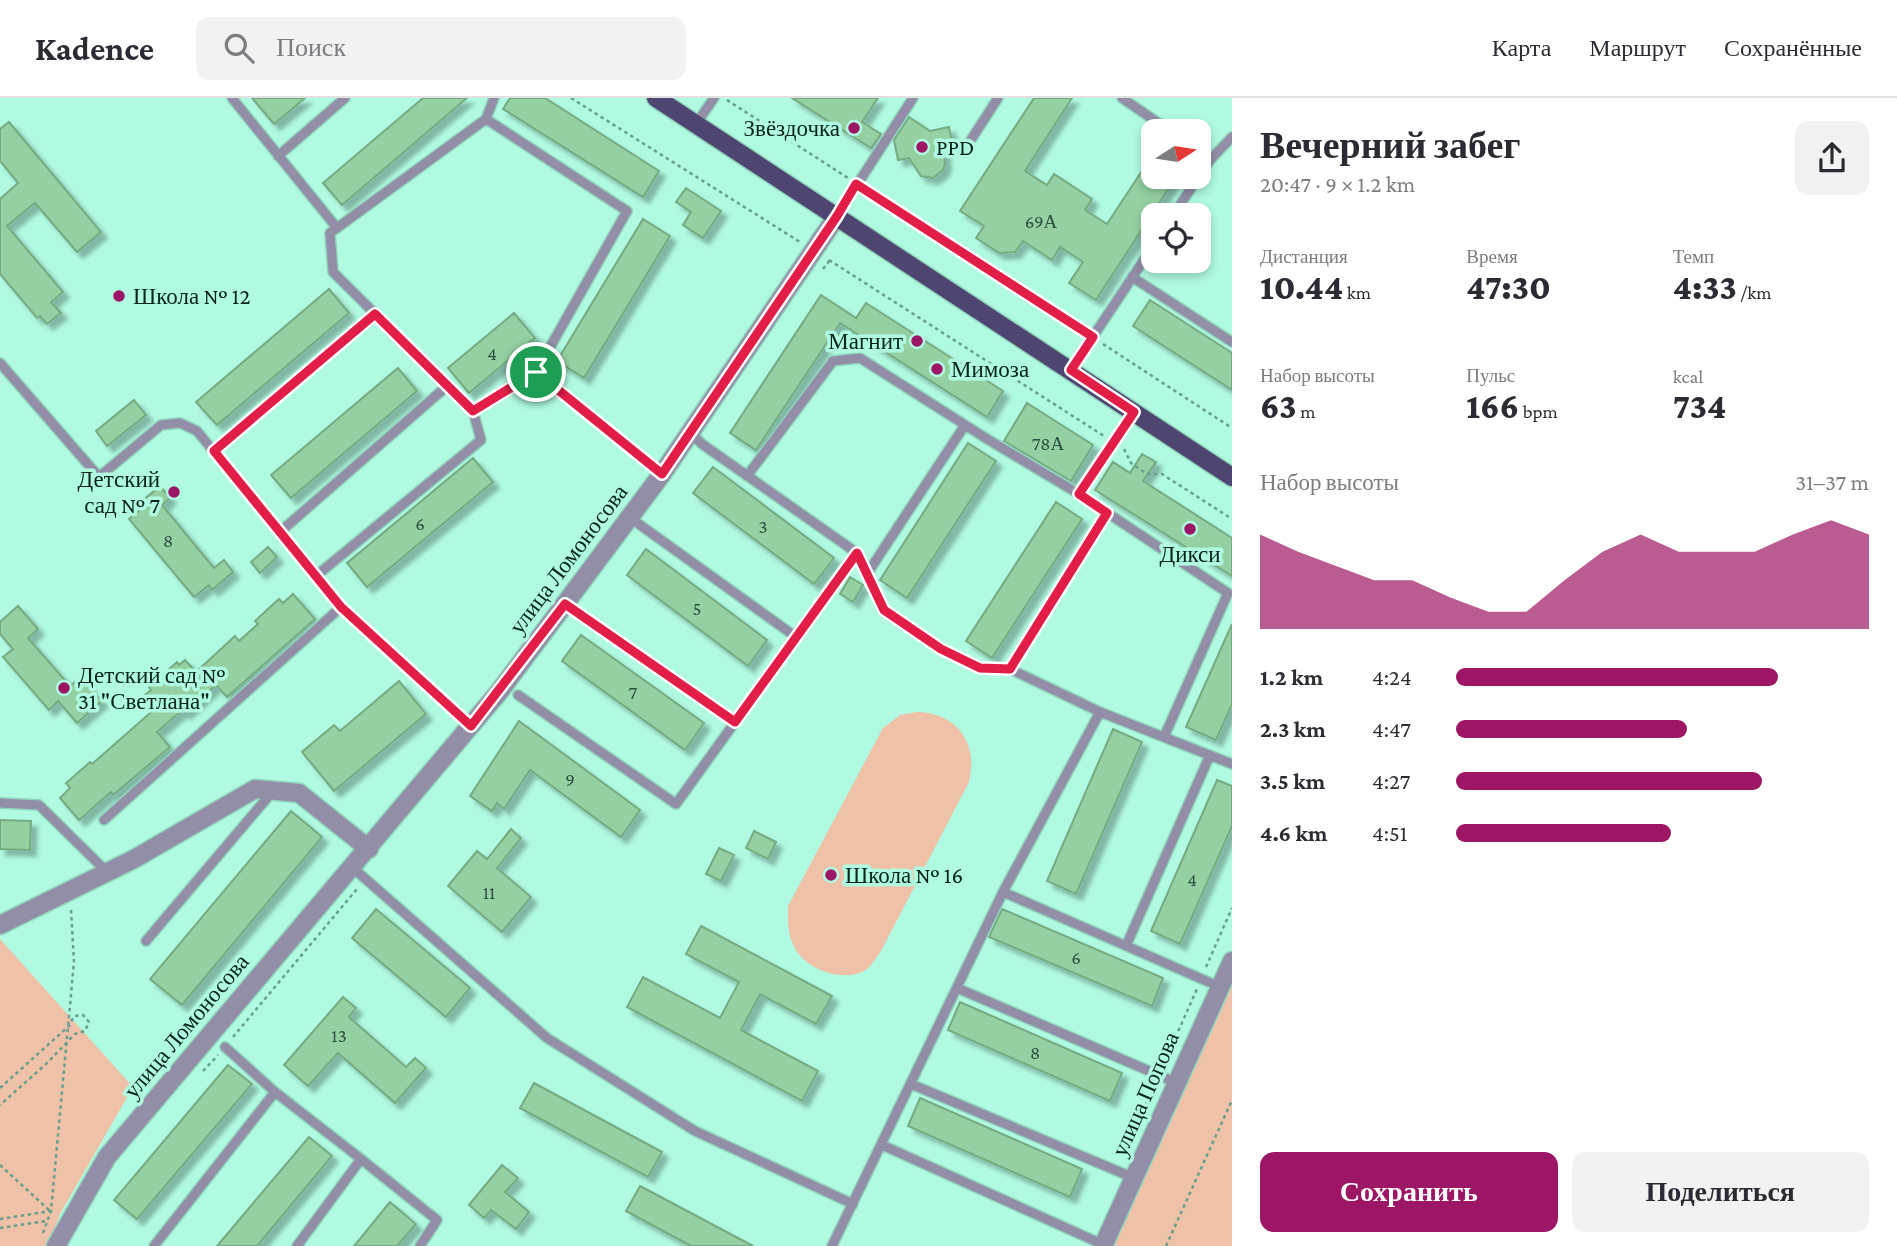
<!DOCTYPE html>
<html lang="ru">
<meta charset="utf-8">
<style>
body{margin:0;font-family:"Crimson Pro",serif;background:#f2f2f3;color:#2b2b33;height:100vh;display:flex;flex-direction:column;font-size:26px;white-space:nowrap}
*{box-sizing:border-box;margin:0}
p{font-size:23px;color:#7c7c81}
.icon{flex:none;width:38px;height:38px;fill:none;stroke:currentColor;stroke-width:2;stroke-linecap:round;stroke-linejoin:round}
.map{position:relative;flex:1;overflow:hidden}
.details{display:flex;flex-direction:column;background:#fff;width:665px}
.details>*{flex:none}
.needle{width:46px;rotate:78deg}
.buttons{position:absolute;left:1141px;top:21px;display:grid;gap:14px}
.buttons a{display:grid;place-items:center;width:70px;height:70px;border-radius:14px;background:#fff;box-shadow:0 4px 10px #0003;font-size:35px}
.pin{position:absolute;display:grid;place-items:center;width:60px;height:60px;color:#fff;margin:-30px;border:4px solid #fff;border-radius:50%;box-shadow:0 2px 7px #0007}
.round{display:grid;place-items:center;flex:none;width:74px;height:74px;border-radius:14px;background:#f2f2f3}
.headline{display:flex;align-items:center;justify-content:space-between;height:119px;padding:0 28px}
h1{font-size:38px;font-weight:800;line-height:52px}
.figures{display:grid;grid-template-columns:repeat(3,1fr);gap:10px;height:119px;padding:7px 28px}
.figures div{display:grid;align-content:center}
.figures b{font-size:35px;font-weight:800}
.figures small{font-size:19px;font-weight:400}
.figures p{font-size:19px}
.chart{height:196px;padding:14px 28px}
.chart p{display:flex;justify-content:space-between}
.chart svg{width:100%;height:126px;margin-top:7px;fill:#9d1665;opacity:.7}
.button{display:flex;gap:14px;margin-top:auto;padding:14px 28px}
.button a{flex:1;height:80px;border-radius:14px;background:#9d1665;color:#fff;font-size:28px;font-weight:800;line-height:80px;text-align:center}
.button a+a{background:#f2f2f3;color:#2b2b33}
ul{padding:0 28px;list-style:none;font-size:23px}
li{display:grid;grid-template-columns:112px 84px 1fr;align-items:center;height:52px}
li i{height:18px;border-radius:9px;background:#9d1665}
header{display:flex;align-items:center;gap:42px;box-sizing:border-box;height:98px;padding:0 35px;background:#fff;border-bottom:2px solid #e1e1e2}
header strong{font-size:33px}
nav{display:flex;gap:38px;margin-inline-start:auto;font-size:24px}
.search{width:490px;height:63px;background:#f2f2f3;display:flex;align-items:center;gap:18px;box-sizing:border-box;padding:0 24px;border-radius:14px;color:#7c7c81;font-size:26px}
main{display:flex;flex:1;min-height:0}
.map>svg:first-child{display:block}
.green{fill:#eec1a8}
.building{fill:#94d0a2;stroke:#75aa82;stroke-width:2;filter:url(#shadow)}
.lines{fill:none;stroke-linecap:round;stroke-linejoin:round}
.service-casing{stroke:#91d4be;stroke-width:12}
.minor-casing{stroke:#91d4be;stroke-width:21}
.primary-casing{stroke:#91d4be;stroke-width:21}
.path{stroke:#689f8e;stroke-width:2.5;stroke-dasharray:3.5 3.5;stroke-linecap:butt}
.service{stroke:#928ea7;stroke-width:9}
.minor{stroke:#928ea7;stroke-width:18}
.primary{stroke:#4e4670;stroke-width:18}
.route-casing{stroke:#fff;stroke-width:14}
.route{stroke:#e11d48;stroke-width:9}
.poi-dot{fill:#9d1665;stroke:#b0fae1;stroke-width:2.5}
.labels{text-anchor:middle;stroke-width:7;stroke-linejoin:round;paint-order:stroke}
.number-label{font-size:19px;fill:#2a503e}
.poi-label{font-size:23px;fill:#06251d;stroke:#b0fae1;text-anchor:start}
.street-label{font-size:23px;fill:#06251d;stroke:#b0fae1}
</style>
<header>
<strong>Kadence</strong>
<div class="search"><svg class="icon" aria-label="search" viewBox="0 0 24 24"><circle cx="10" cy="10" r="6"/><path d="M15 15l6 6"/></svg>Поиск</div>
<nav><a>Карта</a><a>Маршрут</a><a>Сохранённые</a></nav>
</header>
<main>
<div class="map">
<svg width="1232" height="1148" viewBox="0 0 1232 1148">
<defs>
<filter id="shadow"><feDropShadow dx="6" dy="6" stdDeviation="2" flood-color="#0004"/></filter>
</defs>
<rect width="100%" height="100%" fill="#b0fae1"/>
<path class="green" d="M917 614C944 614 969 631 971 661 972 668 970 676 969 684L881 853C877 858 872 867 867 871 846 886 806 872 795 850 787 836 788 823 788 808L883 630 900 617Z
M0 841 133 989 60 1116 49 1148H0Z
M1232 870V1148H1106Z"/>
<path class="building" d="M252 0H305L274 26Z
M423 0H467L342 107 323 85Z
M510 0H545L659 73 643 99 503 11Z
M792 0H878L862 24 881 36 871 50Z
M1034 0H1072L1025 73 1047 87 1054 76 1092 101 1085 112 1107 126 1153 56V79H1176L1096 202 1069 185 1083 164 1060 149 1052 162 1023 143 1015 154 999 155 976 140 984 128 960 113Z
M909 19 930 33 949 29 952 44 944 54 945 66 943 72 933 80 921 78 909 60 898 62 894 42Z
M9 24 101 134 77 154 35 105 7 128 63 194 51 204 61 215 47 226 40 218 37 220 0 176V101L18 85 0 63V31Z
M686 90 721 113 703 140 683 127 691 114 676 104Z
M643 121 670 138 584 280 557 263Z
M329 191 349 215 217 327 196 304Z
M821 197 856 220 866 205 1003 293 987 319 840 225 756 352 730 335Z
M1150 202 1232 255V292L1133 228Z
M514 215 535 240 469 295 448 270Z
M398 270 417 293 291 400 271 377Z
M134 302 146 317 107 348 96 333Z
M1027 305 1093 347 1071 383 1004 343Z
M968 345 996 363 907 500 880 482Z
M1142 356 1156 364 1143 383 1232 440V478L1095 392 1113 364 1130 375Z
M473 360 493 384 367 489 347 465Z
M713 369 834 460 814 486 693 395Z
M160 388 170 400 162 407 214 470 224 462 233 474 212 492 209 487 194 499 129 421 141 411 137 407Z
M1056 404 1082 421 992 560 966 543Z
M268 449 277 459 260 475 251 464Z
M646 451 767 542 748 568 627 477Z
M850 479 863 487 853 504 840 496Z
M293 496 315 521 227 599 216 587 185 615 182 612 157 634 170 649 113 697 111 694 79 722 60 700 70 690 66 685 90 664 92 666 157 609 145 597 151 592 149 589 177 564 179 567 185 562 196 574 235 538 239 543 258 526 255 523 279 501 283 505Z
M18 508 38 531 28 540 70 588 81 579 102 603 77 625 58 603 49 612 3 559 13 551 0 536V524Z
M1232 526V606L1216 642 1186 629Z
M581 537 704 625 685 652 562 563Z
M399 583 426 616 334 693 302 654 334 627 340 633Z
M519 623 640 712 621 739 530 672 504 711 497 705 492 713 470 698Z
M1113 631 1142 644 1076 796 1047 783Z
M1217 682 1232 688V728L1180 846 1151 833Z
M291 713 322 739 182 907 150 881Z
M0 722 31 723 30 752 0 751Z
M511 731 521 740 497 770 531 799 502 834 448 788 477 753 487 761Z
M754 733 776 744 768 761 746 750Z
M719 750 734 757 721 783 706 776Z
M376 811 470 890 446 919 352 840Z
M1002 811 1163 880 1152 908 989 839Z
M701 828 832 898 816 926 760 896 741 932 818 973 802 1003 627 909 643 879 720 920 739 884 686 856Z
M343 899 356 910 349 919 406 969 415 960 426 970 395 1005 338 955 308 988 284 967Z
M960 904 1122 975 1110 1003 948 932Z
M228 967 252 986 137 1121 114 1102Z
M534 985 662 1054 648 1079 520 1010Z
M920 1000 1082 1071 1070 1099 908 1028Z
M309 1039 332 1058 257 1148H217Z
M502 1067 518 1080 505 1094 529 1114 516 1131 491 1112 484 1120 469 1107Z
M640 1088 753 1148H691L626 1113Z
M390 1104 416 1126 397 1148H354Z"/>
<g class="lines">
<defs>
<path id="service" d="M232 0 337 130
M494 0 486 21 627 113 536 274 662 376
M1122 0 1170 33
M486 21 330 135 333 174 473 313 536 274
M696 26 714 0
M965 51 998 0
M1199 53 1211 61
M278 58 345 0
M1173 117 1211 61 1232 39
M837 118 913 0
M1132 179 1232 244
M0 265 99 379 161 327 180 325 197 333 341 509
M1071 272 1153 148
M690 334 702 346 857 455 884 512 941 551 980 570 1010 571 1100 614
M214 353 375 216
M747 378 833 263 860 260 984 339 1079 396 1228 495 1164 639
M1079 396 1134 314
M629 419 796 539
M280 434 447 288
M867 476 965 327
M316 478 481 342 473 313
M565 506 735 624
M1010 571 1107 415
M518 597 676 706 857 455
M0 705 39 707 108 775
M104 722 341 509 471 628
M353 770 547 940 695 1033 853 1106
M1003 794 1100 614 1232 666
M146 843 273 693
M1126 848 1210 657
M957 890 1177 985
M225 949 275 994 361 1061 297 1148
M911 986 1134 1080
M882 1047 1104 1147
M361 1061 437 1122 420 1148
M154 1148 275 994
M832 1148 1003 794 1220 889"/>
<path id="minor" d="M0 827 134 761 255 691 299 695 369 751
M56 1148 107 1059 499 594 662 376 837 118
M1103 1148 1232 863"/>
<path id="primary" d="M656 0 1232 379"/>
</defs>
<use href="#service" class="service-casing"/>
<use href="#minor" class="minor-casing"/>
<use href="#primary" class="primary-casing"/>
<path class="path" d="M571 0 800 144
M727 2 848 80
M868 94 1083 233
M829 162 1104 338
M823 171 830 162
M1103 246 1232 330
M1124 351 1131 365 1147 376H1162L1232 421
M1206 869 1232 810
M233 939 357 791
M1164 965 1197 891
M203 973 218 957
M0 990 69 928 74 918 83 917 89 924 85 933 75 936 46 966 0 1007
M1126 1052 1154 988
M0 1067 49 1112
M0 1121 51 1113
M0 1130 46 1123
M43 1135 51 1113 74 864 71 812
M1166 1148 1232 1002"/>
<use href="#service" class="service"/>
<use href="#minor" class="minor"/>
<use href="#primary" class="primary"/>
</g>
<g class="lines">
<defs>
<path id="route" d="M856 86 1093 239 1071 272 1134 314 1079 396 1107 415 1010 571 980 570 941 551 884 512 857 455 735 624 565 506 471 628 341 509 214 353 375 216 473 313 536 274 662 376 837 118Z"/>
</defs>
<use href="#route" class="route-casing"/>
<use href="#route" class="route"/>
</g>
<g class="poi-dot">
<circle cx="854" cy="30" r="7"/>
<circle cx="922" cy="49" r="7"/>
<circle cx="119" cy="198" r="7"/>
<circle cx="917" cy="243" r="7"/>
<circle cx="937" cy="271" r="7"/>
<circle cx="174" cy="394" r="7"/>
<circle cx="1190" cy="431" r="7"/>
<circle cx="64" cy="590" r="7"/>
<circle cx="831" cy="777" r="7"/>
</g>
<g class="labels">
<g class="number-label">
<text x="1041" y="130">69А</text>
<text x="492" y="262">4</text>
<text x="1048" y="352">78А</text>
<text x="420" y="432">6</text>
<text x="763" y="435">3</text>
<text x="168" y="449">8</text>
<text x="697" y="517">5</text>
<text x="633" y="601">7</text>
<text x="570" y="688">9</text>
<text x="1192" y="788">4</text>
<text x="489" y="801">11</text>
<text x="1076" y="866">6</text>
<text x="339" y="944">13</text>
<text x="1035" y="961">8</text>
</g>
<g class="poi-label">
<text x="840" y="38" text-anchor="end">Звёздочка</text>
<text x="936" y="57">PPD</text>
<text x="133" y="206">Школа № 12</text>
<text x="903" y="251" text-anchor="end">Магнит</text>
<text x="951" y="279">Мимоза</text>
<text x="160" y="389" text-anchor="end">Детский<tspan x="160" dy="26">сад № 7</tspan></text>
<text x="1190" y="464" text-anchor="middle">Дикси</text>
<text x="78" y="585">Детский сад №<tspan x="78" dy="26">31 "Светлана"</tspan></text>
<text x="845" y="785">Школа № 16</text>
</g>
<g class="street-label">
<text transform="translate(568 461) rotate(-53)" y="8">улица Ломоносова</text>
<text transform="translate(186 928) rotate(-50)" y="8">улица Ломоносова</text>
<text transform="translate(1145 996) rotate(-66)" y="8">улица Попова</text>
</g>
</g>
</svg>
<div class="buttons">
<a><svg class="needle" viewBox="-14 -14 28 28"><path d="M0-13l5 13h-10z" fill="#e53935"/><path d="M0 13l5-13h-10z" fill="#7c7c81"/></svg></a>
<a><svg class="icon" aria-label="locate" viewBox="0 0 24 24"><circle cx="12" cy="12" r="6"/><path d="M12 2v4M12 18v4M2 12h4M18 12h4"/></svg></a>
</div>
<div class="pin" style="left:536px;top:274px;background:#1e9e55"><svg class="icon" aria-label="arrive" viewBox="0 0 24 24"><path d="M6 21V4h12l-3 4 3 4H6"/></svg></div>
</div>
<section class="details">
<div class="headline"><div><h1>Вечерний забег</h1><p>20:47 · 9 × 1.2 km</p></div><a class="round"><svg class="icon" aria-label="share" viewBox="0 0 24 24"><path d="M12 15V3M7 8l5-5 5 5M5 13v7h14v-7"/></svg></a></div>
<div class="figures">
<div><p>Дистанция</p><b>10.44<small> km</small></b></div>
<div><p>Время</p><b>47:30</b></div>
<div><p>Темп</p><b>4:33<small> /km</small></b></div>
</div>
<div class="figures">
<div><p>Набор высоты</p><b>63<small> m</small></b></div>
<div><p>Пульс</p><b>166<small> bpm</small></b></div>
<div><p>kcal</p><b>734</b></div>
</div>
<div class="chart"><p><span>Набор высоты</span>31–37 m</p>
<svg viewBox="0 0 160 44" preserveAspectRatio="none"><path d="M0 44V11L10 17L20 22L30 27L40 27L50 33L60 38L70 38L80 27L90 17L100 11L110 17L120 17L130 17L140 11L150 6L160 11V44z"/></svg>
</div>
<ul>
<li><b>1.2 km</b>4:24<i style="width:78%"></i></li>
<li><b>2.3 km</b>4:47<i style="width:56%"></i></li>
<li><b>3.5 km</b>4:27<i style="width:74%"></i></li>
<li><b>4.6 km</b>4:51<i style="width:52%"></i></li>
</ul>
<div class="button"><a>Сохранить</a><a>Поделиться</a></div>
</section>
</main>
